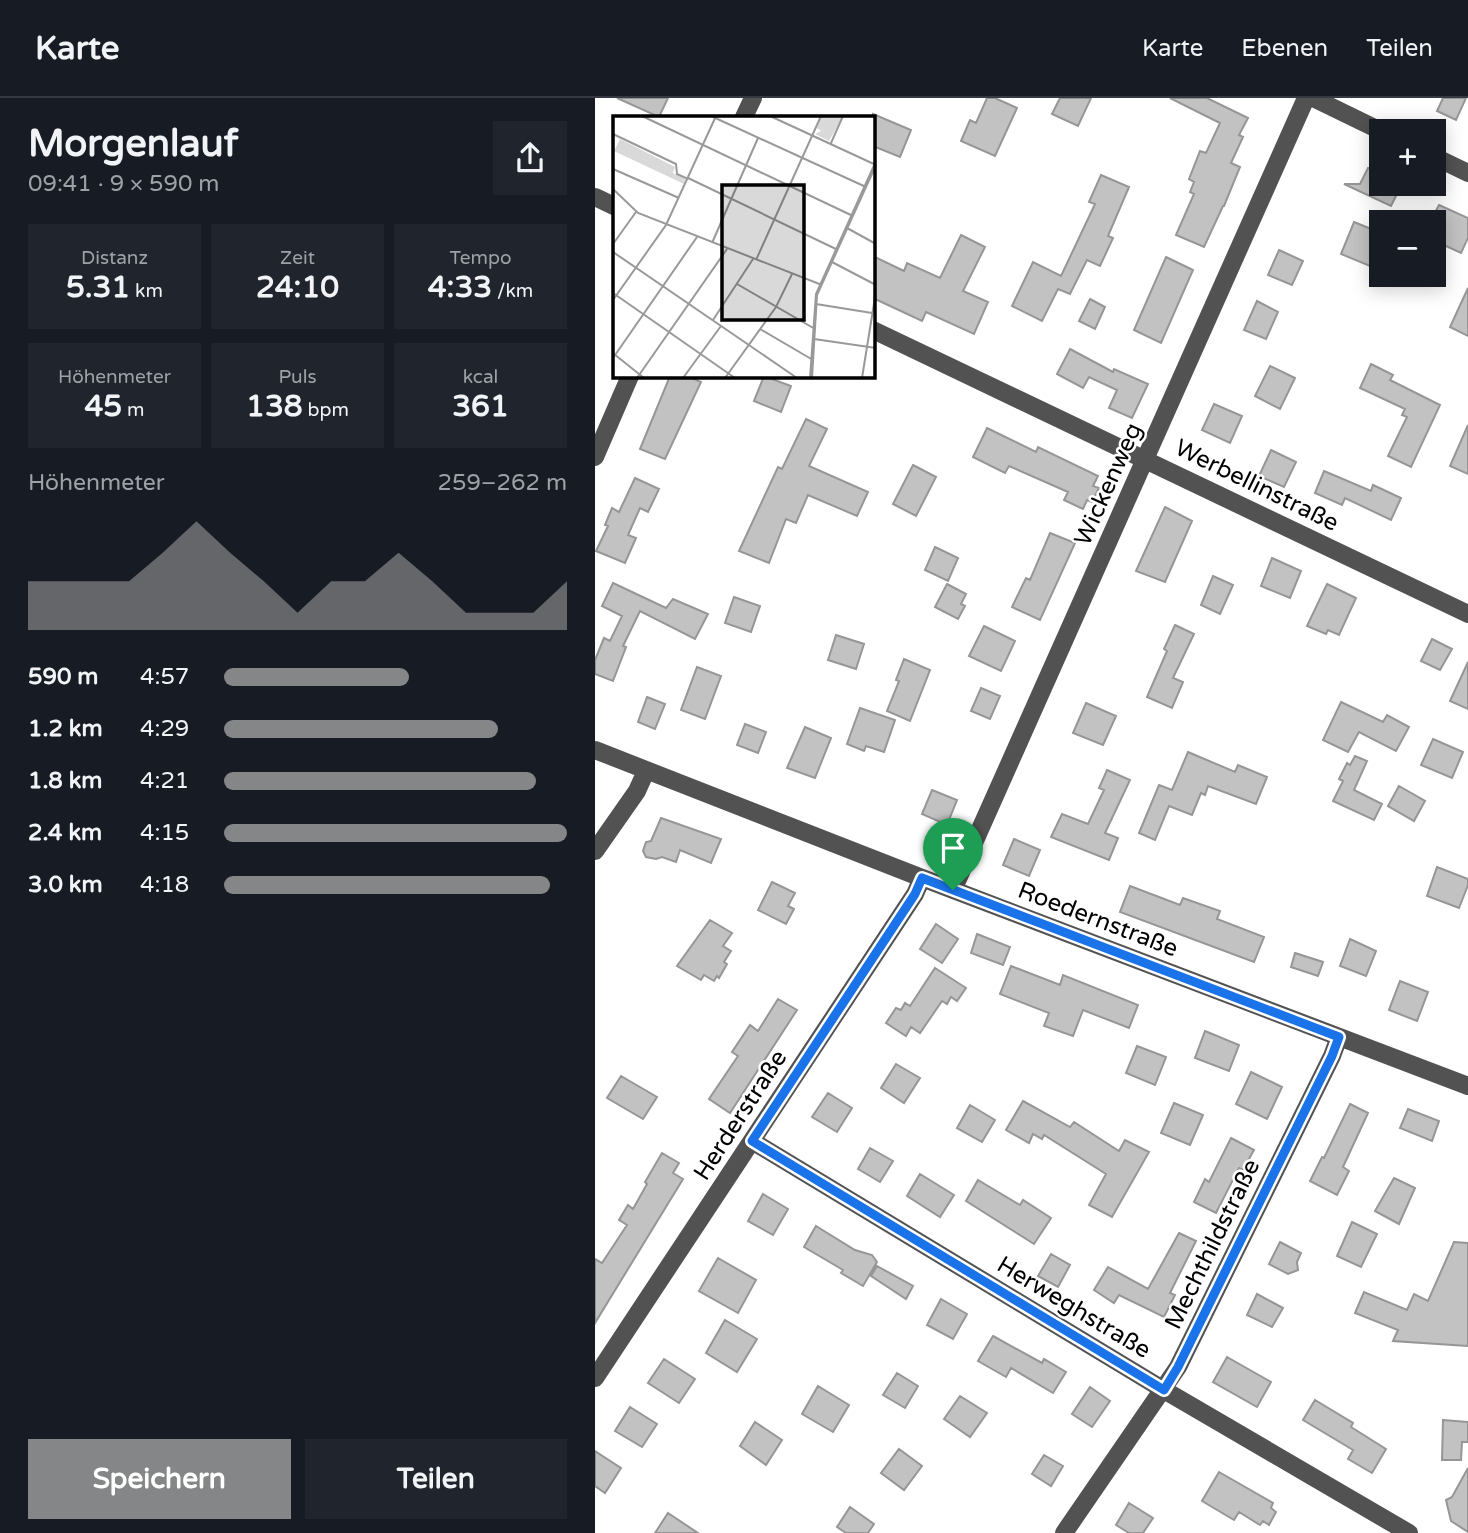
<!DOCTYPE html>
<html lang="de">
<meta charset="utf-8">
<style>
body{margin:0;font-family:"Varela Round",sans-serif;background:#20242c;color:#f1f3f6;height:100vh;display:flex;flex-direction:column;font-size:26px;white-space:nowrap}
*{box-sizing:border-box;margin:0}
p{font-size:23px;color:#9ea1a6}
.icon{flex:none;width:38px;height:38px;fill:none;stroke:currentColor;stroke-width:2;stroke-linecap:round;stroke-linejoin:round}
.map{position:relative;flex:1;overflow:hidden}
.drawer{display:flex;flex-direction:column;background:#171b24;width:595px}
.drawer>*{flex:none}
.buttons{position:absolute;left:774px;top:21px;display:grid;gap:14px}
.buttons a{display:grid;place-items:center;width:77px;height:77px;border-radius:0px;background:#171b24;box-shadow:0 4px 18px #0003;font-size:35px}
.pin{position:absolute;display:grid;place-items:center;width:60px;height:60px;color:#fff;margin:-72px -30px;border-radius:50% 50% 50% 0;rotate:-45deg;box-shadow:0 0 7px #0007}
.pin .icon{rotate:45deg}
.round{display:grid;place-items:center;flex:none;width:74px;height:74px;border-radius:0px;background:#20242c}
.headline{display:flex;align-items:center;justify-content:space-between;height:119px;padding:0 28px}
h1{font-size:38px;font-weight:700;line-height:52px}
.figures{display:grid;grid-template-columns:repeat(3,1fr);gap:10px;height:119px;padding:7px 28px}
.figures div{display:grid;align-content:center;border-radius:0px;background:#20242c;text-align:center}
.figures b{font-size:30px;font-weight:700}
.figures small{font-size:19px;font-weight:400}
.figures p{font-size:19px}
.chart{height:196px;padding:14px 28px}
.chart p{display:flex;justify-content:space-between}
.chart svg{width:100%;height:126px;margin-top:7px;fill:#858687;opacity:.7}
.action{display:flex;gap:14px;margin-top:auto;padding:14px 28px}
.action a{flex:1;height:80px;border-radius:0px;background:#858687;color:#fff;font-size:28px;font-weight:700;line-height:80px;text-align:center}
.action a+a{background:#20242c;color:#f1f3f6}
ul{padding:0 28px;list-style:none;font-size:23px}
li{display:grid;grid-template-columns:112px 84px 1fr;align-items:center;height:52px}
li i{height:18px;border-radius:9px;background:#858687}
header{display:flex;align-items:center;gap:42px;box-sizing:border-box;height:98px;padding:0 35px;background:#171b24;border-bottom:2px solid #363941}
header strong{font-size:33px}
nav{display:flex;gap:38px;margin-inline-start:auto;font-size:24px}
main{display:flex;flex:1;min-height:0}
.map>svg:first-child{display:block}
.building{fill:#c2c2c2;stroke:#969696;stroke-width:2}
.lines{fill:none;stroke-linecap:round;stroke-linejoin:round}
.minor{stroke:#525252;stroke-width:18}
.route-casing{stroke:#fff;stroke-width:14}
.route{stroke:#1a73e8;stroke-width:9}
.labels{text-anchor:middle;stroke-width:5;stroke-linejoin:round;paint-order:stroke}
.street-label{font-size:24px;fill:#000;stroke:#fff}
.inset-road{fill:none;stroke:#999;stroke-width:2}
.view{fill:#000;fill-opacity:0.15;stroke:#000;stroke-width:3.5}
.inset-edge{fill:none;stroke:#000;stroke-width:3.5}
</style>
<header>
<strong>Karte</strong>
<nav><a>Karte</a><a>Ebenen</a><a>Teilen</a></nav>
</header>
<main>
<section class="drawer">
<div class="headline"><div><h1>Morgenlauf</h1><p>09:41 · 9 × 590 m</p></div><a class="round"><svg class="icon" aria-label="share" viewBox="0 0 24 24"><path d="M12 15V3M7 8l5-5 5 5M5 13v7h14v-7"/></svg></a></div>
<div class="figures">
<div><p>Distanz</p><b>5.31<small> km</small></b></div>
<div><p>Zeit</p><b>24:10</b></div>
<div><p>Tempo</p><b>4:33<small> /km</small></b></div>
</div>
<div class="figures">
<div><p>Höhenmeter</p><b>45<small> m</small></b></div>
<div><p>Puls</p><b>138<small> bpm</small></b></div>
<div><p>kcal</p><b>361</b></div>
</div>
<div class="chart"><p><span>Höhenmeter</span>259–262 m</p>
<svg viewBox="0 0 160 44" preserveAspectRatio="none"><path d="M0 44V27L10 27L20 27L30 27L40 17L50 6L60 17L70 27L80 38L90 27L100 27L110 17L120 27L130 38L140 38L150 38L160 27V44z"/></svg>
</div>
<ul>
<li><b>590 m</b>4:57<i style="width:54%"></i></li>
<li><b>1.2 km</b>4:29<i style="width:80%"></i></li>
<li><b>1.8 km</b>4:21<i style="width:91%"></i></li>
<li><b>2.4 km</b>4:15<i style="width:100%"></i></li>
<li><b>3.0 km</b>4:18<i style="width:95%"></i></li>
</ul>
<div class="action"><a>Speichern</a><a>Teilen</a></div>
</section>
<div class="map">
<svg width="873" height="1435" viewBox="0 0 873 1435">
<rect width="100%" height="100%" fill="#fff"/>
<path class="building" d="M22 0H73L64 19Z
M392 0H400L422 10 400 58 366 43 375 22 381 25Z
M465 0H496L483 28 457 16Z
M575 0H612L653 20 644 37 648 39 636 65 645 69 629 108H628L609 149 581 137 599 96 595 94 599 84 594 81 605 53 611 55 625 25Z
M848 0H871L861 22 842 13Z
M278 16 316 32 305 59 278 48Z
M773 70 786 76V86H807L796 108 749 86H765Z
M506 77 534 89 513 138 518 140 505 168 492 162 475 196 463 191 447 223 417 208 438 164 466 178 500 106 494 104Z
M844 107 873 120V140L866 155 838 142V118Z
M759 124 786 135V143L775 168 746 156Z
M366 137 390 149 368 193 393 204 379 236 331 214 327 223 278 200V158L309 173 312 165 345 180Z
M684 152 708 163 697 187 673 177Z
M571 159 598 172 566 245 539 232Z
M873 190V238L855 229Z
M495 201 510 209 500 231 484 223Z
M662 203 683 214 671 241 649 232Z
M475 251 518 274 519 271 553 286 537 320 514 310 522 292 494 279 488 290 462 276Z
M776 266 798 277 795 282 845 307 816 369 793 358 812 319 807 317 810 311 765 290Z
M675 268 700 280 685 311 660 298Z
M75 278H92L106 284 70 361 45 351Z
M169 278 196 288 186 314 159 303Z
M619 306 647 318 635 345 607 332Z
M211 321 232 331 214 368 273 394 262 418 213 397 201 425 191 421 174 465 144 453 183 369 187 371Z
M873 327V376L855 368Z
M392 330 441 354 443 349 503 378 498 388 504 390 497 404 492 402 488 411 469 402 473 394 414 368 410 375 378 359Z
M676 352 701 364 689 389 664 378Z
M318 367 341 379 321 418 298 406Z
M729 373 776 393 778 387 806 400 796 422 750 400 747 407 720 395Z
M40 380 64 391 53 414 45 410 33 437 41 440 30 465 1 453 13 428 10 427 17 410 24 414Z
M570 409 597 423 570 484 541 473Z
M455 435 480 445 445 522 417 509 431 480 435 482Z
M340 449 363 460 353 483 330 472Z
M677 460 706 473 695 500 666 488Z
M618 478 638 487 625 516 606 507Z
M18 485 71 510 78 501 113 516 100 541 45 513 28 548 31 549 18 583 0 576V562L9 540 15 543 27 518 7 508Z
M352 486 371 496 366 506 370 508 363 521 340 509Z
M732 486 761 500 744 537 733 532 731 536 712 528Z
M139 499 165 508 156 534 130 525Z
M580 527 599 536 578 580 588 584 577 610 552 599 572 553 569 551Z
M389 528 420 543 406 573 374 558Z
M241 537 269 546 261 571 233 562Z
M837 541 857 551 845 572 826 563Z
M309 561 335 572 315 623 292 613 304 583 301 582Z
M873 564V611L855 603Z
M102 569 126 578 110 621 86 612Z
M386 590 405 598 395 621 376 613Z
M52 599 70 606 60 631 43 624Z
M746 604 788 624 792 617 814 629 801 653 764 634 753 654 728 642Z
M491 605 521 618 508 647 478 635Z
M265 610 300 622 289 654 271 648 269 653 252 646Z
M150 626 171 634 163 655 142 647Z
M210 629 236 640 220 680 192 670Z
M838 641 868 654 857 680 826 667Z
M593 654 640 674 643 667 672 679 661 706 613 688 610 697 606 695 597 717 574 708 560 742 544 735 564 687 577 692Z
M760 658 772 663 759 692 787 706 779 722 738 703 748 683 744 681 752 665 755 667Z
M512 672 535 682 510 735 523 740 514 762 456 739 467 716 493 726 509 692 504 690Z
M804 688 830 703 819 723 793 708Z
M337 692 362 702 352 727 327 716Z
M66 720 126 741 116 765 85 752 81 764 67 759 61 761 51 759 48 753 51 744 56 743Z
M419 741 445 752 434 778 408 767Z
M842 769 873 781V787L864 810 832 798Z
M177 784 200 795 193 808 199 811 191 826 163 812Z
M535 788 585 807 588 800 625 813 622 821 669 839 659 864 525 814Z
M115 822 137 835 128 848 136 853 129 864 132 866 124 880 122 878 119 883 109 877 106 882 82 868Z
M341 826 363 841 347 865 325 851Z
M382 836 415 849 408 867 376 855Z
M755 841 781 853 771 878 745 868Z
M700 855 728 864 723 878 696 869Z
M416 868 465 887 468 877 543 907 534 930 488 912 478 938 449 928 454 915 405 896Z
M340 870 371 890 362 903 356 899 352 906 347 903 325 935 316 929 311 938 291 925 301 910 306 912 310 905 315 908Z
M805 883 833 894 822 923 794 912Z
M183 901 202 912 135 1015 114 1001 143 958 137 954 155 927 163 933Z
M610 933 644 947 634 973 600 960Z
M542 948 571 959 560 987 531 975Z
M301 966 325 980 309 1005 286 990Z
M656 974 687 989 672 1021 641 1006Z
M26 978 62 999 48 1021 12 1000Z
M233 995 257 1010 242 1034 217 1019Z
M428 1003 475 1029 479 1024 524 1053 530 1042 554 1054 517 1119 494 1107 511 1076 449 1037 447 1041 438 1036 434 1045 411 1032Z
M579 1005 608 1017 595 1047 566 1035Z
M755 1006 773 1015 748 1069 754 1073 742 1097 715 1083 727 1059 729 1060Z
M375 1007 400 1022 387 1044 362 1030Z
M813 1011 844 1023 837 1043 805 1030Z
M636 1040 659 1052 648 1072 644 1070 621 1115 599 1104 610 1081 614 1084Z
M275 1050 298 1063 285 1084 263 1071Z
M67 1055 84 1065 78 1075 88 1081 0 1225V1161L7 1165 32 1127 24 1122 33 1107 38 1111 52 1086 50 1084Z
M325 1076 359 1097 345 1119 312 1098Z
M799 1080 820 1090 804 1126 780 1113Z
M383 1082 425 1107 428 1102 456 1120 439 1146 371 1103Z
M168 1096 193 1111 178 1137 153 1123Z
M757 1124 782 1136 766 1169 742 1158Z
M221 1128 260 1152 277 1157 282 1164 268 1188 246 1175 248 1172 209 1149Z
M584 1135 601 1143 575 1195 580 1197 569 1219 524 1197 519 1205 499 1192 513 1169 553 1191Z
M685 1144 706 1155 702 1164 703 1172 693 1176 674 1166Z
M859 1144 873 1145V1248L798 1243 803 1232 760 1215 769 1194 812 1212 819 1196 833 1203Z
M456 1156 475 1167 463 1189 443 1178Z
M123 1160 161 1182 143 1215 104 1193Z
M282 1168 318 1188 311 1201 276 1178Z
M662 1196 688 1210 677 1229 652 1217Z
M346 1201 372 1216 358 1241 332 1227Z
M130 1222 162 1241 142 1274 111 1255Z
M398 1238 447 1265 449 1261 471 1274 458 1295 416 1270 411 1279 383 1263Z
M632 1259 676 1284 662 1309 618 1284Z
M69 1261 100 1281 84 1305 53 1285Z
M302 1275 323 1288 310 1310 288 1297Z
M223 1288 254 1307 238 1334 207 1316Z
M495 1289 515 1303 497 1329 477 1316Z
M365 1298 392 1315 375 1339 349 1321Z
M720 1302 758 1325 756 1329 791 1351 777 1375 753 1361 758 1352 708 1322Z
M35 1309 62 1326 47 1349 20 1333Z
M848 1322 873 1324V1344H867L866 1362H847Z
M160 1324 187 1342 171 1367 145 1348Z
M304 1351 327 1368 309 1392 286 1375Z
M0 1353 26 1370 10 1395 0 1388Z
M449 1357 468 1368 456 1388 437 1376Z
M873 1370V1434L856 1423 851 1402 857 1399Z
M624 1374 678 1405 676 1410 681 1414 674 1427 668 1423 665 1427 644 1414 639 1422 607 1403Z
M534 1405 558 1420 548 1435H534L521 1427Z
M255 1409 279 1426 273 1435H251L242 1429Z
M73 1415 103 1435H60Z"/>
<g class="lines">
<path class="minor" d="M718 0 786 33
M149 19 158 0
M838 58 873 75
M0 99 19 108
M278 232 873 516
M0 359 35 278
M0 652 327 780 873 988
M0 753 42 693 51 673
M358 792 711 0
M157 1043 569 1292 814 1435
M0 1280 320 796 327 780
M469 1435 583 1269 737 958 744 939"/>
</g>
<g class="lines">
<defs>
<path id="route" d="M327 780 744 939 737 958 583 1269 569 1292 157 1043 320 796Z"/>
</defs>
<use href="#route" class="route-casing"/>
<use href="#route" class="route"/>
</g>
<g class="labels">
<g class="street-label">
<text transform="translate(513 386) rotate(-66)" y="8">Wickenweg</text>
<text transform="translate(662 387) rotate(26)" y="8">Werbellinstraße</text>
<text transform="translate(503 821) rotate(21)" y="8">Roedernstraße</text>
<text transform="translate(145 1017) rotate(-57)" y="8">Herderstraße</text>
<text transform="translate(617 1146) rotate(-64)" y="8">Mechthildstraße</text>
<text transform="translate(479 1209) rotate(31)" y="8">Herweghstraße</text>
</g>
</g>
<g transform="translate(18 18)">
<rect width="262" height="262" fill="#fff"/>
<path d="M208 0H230L216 25 202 18 208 15 204 12ZM7 23 62 51 60 57 72 63 71 68 1 35Z" fill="#d9d9d9"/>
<path class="inset-road" d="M29 0 240 100M98 0 253 71M157 0 263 49M0 18 63 48 64 58 75 63M218 27 230 0M0 53 66 82M75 62 225 134M0 73 25 97 209 169M234 112 263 128M99 127 145 22M0 128 23 96M0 136 184 262M143 144 208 0M219 146 263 169M124 168 202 213M0 177 122 262M0 184 53 109 103 0M203 188 259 197M100 204 140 143M147 213 200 244M201 223 263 232M1 238 31 262M0 242 84 121M24 262 114 133M70 262 108 210M112 262 163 191 179 158M197 262 203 178 263 45M199 262 204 179 263 49M249 262 263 175"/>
<path class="view" d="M109 69H191V204H109Z"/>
<rect width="262" height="262" class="inset-edge"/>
</g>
</svg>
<div class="buttons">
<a>+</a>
<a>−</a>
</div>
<div class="pin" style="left:358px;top:792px;background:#1e9e55"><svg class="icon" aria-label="arrive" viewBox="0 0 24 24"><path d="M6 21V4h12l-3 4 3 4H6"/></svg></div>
</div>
</main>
